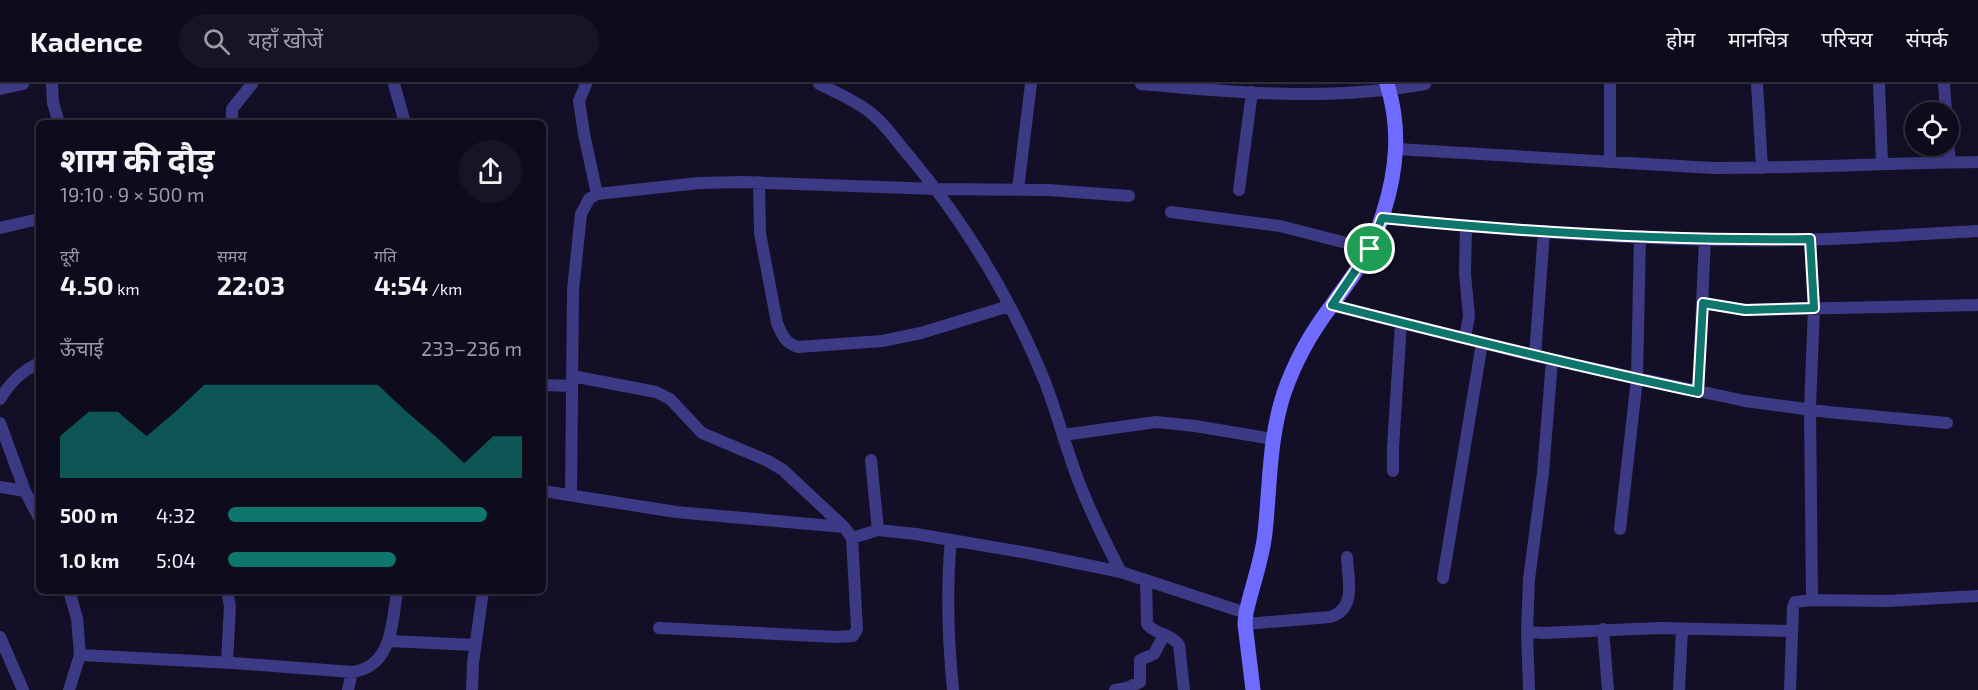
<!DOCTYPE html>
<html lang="hi">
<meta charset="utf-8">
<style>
body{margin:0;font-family:"Exo 2","Noto Sans Devanagari",sans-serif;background:#171425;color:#f1f3f6;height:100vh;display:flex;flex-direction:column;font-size:22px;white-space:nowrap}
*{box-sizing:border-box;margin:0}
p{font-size:20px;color:#9b9ba3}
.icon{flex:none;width:33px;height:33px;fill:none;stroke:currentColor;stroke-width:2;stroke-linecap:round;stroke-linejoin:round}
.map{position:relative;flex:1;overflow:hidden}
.drawer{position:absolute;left:36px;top:36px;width:510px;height:474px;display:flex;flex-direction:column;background:#0e0b1c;border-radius:9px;box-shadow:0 6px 24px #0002,0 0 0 2px #2e2b3b}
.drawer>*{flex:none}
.tools{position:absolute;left:1905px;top:18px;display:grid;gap:12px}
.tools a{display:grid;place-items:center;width:54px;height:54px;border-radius:50%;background:#0e0b1c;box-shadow:0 6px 24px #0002,0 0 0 2px #2e2b3b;font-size:30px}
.pin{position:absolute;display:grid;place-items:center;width:51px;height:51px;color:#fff;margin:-26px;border:3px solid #fff;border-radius:50%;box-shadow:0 2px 6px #0007}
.round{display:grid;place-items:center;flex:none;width:63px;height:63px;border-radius:32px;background:#171425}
.summary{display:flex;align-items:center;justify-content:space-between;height:102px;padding:0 24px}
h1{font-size:33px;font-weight:700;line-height:45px}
.stats{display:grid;grid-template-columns:repeat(3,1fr);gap:9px;height:102px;padding:6px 24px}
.stats div{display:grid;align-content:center}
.stats b{font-size:26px;font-weight:700}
.stats small{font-size:16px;font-weight:400}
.stats p{font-size:16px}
.chart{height:168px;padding:12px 24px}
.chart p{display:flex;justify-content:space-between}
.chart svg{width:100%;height:108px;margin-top:6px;fill:#0f766e;opacity:.7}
ul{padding:0 24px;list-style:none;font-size:20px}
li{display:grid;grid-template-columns:96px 72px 1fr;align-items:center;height:45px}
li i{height:15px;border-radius:8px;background:#0f766e}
header{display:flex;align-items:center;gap:36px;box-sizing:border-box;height:84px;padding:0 30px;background:#0e0b1c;border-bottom:2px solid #2e2b3b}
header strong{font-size:28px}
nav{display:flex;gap:33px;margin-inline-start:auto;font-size:21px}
.search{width:420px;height:54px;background:#171425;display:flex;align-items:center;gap:15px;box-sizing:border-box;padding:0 21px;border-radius:33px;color:#9b9ba3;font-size:22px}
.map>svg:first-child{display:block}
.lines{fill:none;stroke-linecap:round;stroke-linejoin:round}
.street{stroke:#3d3a85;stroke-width:12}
.secondary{stroke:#6f6bff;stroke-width:15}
.route-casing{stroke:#fff;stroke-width:12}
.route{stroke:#0f766e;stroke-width:8}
</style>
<header>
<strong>Kadence</strong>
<div class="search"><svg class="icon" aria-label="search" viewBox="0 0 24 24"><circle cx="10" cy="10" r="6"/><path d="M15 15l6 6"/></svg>यहाँ खोजें</div>
<nav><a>होम</a><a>मानचित्र</a><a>परिचय</a><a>संपर्क</a></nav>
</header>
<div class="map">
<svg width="1978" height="606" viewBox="0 0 1978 606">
<rect width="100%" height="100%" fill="#130f26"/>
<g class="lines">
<path class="street" d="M52 0 53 19 59 39
M394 0 405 39
M586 0 579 17 584 50 597 110
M819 0C835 8 852 15 867 26 884 38 896 57 910 73 966 140 1012 217 1045 298 1058 332 1067 368 1080 401 1092 431 1106 460 1121 488L1246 529
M1141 0C1236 9 1331 17 1425 0
M1610 0V78
M1757 0 1762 84
M1879 0 1882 79
M1944 0 1946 28
M0 5 23 0
M232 39V25L252 0
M1948 59 1950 78
M1397 65 1713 84C1801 84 1890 79 1978 78
M759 98 760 149 777 239C782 251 785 259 798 263L882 257 921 249 1009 222
M1018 105 1031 0
M1239 106 1252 8
M1171 128 1280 142 1370 165
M1382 134C1493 145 1606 154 1718 156 1805 158 1892 152 1978 147
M0 144 39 135
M1810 155 1814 224 1810 324 1812 516
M1703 219 1745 226 1978 221
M1332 221 1535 272 1745 317 1828 328 1947 339
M1465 254 1469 232 1465 190 1466 142
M1535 272 1544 147
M1552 276 1543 389 1529 495 1527 548 1544 549 1659 544 1792 547
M572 292 656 308 670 315 702 349 768 377 783 386 844 443 852 454 857 545 853 552 836 553 659 544
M543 301 572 302
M1698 308 1705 155
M0 315C10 299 21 287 39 279
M0 339 25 407 0 403
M1063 351 1156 338 1195 342 1273 355
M871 376 878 446
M1393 387V363L1401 239
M25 407 39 434
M543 407 676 428 844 443
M571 411 573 206 581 130 589 115 597 110 699 99 742 98 937 105 1048 106 1129 112
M1620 445 1637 295 1640 152
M852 454 878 446 916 450 1028 469 1121 488
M951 456C946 506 948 555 953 606
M1443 494 1482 259
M1146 496 1147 540C1155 551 1171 549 1179 561L1184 606
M1245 540 1330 533C1357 525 1348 496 1347 473
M1603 545 1608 606
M1527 548 1529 606
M0 553 23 606
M389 557 475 561
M80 571 233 579 352 588C392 583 392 540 397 507
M227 578 230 522 227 507
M69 606 80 571 77 534 69 507
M348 606 352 588
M472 606 473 579 483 507
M1115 606 1127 604 1140 598V576L1154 570 1164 551
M1679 606 1682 545
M1790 606 1793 523 1795 518 1812 516 1886 517 1978 512"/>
<path class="secondary" d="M1253 606 1245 540 1246 529C1252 502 1262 476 1265 449 1270 402 1269 354 1284 309 1295 277 1312 247 1332 221 1345 202 1360 184 1370 164 1376 153 1379 141 1383 130 1397 86 1401 44 1387 0"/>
</g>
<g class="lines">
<defs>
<path id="route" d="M1382 134C1524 148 1667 157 1810 155L1814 224 1745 226 1703 219 1698 308C1575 282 1453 252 1332 221L1370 165Z"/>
</defs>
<use href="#route" class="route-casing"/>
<use href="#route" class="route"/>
</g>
</svg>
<div class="tools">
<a><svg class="icon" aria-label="locate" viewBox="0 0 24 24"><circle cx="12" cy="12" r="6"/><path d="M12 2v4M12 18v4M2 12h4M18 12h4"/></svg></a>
</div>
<div class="pin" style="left:1370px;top:165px;background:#1e9e55"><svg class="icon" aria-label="arrive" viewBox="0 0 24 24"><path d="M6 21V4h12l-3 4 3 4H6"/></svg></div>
<section class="drawer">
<div class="summary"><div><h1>शाम की दौड़</h1><p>19:10 · 9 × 500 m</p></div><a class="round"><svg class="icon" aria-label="share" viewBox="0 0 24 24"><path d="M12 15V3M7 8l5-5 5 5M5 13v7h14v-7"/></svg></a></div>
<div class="stats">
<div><p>दूरी</p><b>4.50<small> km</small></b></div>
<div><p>समय</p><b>22:03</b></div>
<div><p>गति</p><b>4:54<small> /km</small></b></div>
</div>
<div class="chart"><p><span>ऊँचाई</span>233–236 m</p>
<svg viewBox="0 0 160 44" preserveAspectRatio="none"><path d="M0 44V27L10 17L20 17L30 27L40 17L50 6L60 6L70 6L80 6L90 6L100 6L110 6L120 17L130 27L140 38L150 27L160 27V44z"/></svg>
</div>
<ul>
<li><b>500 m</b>4:32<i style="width:88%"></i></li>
<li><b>1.0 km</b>5:04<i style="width:57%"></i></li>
</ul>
</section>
</div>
